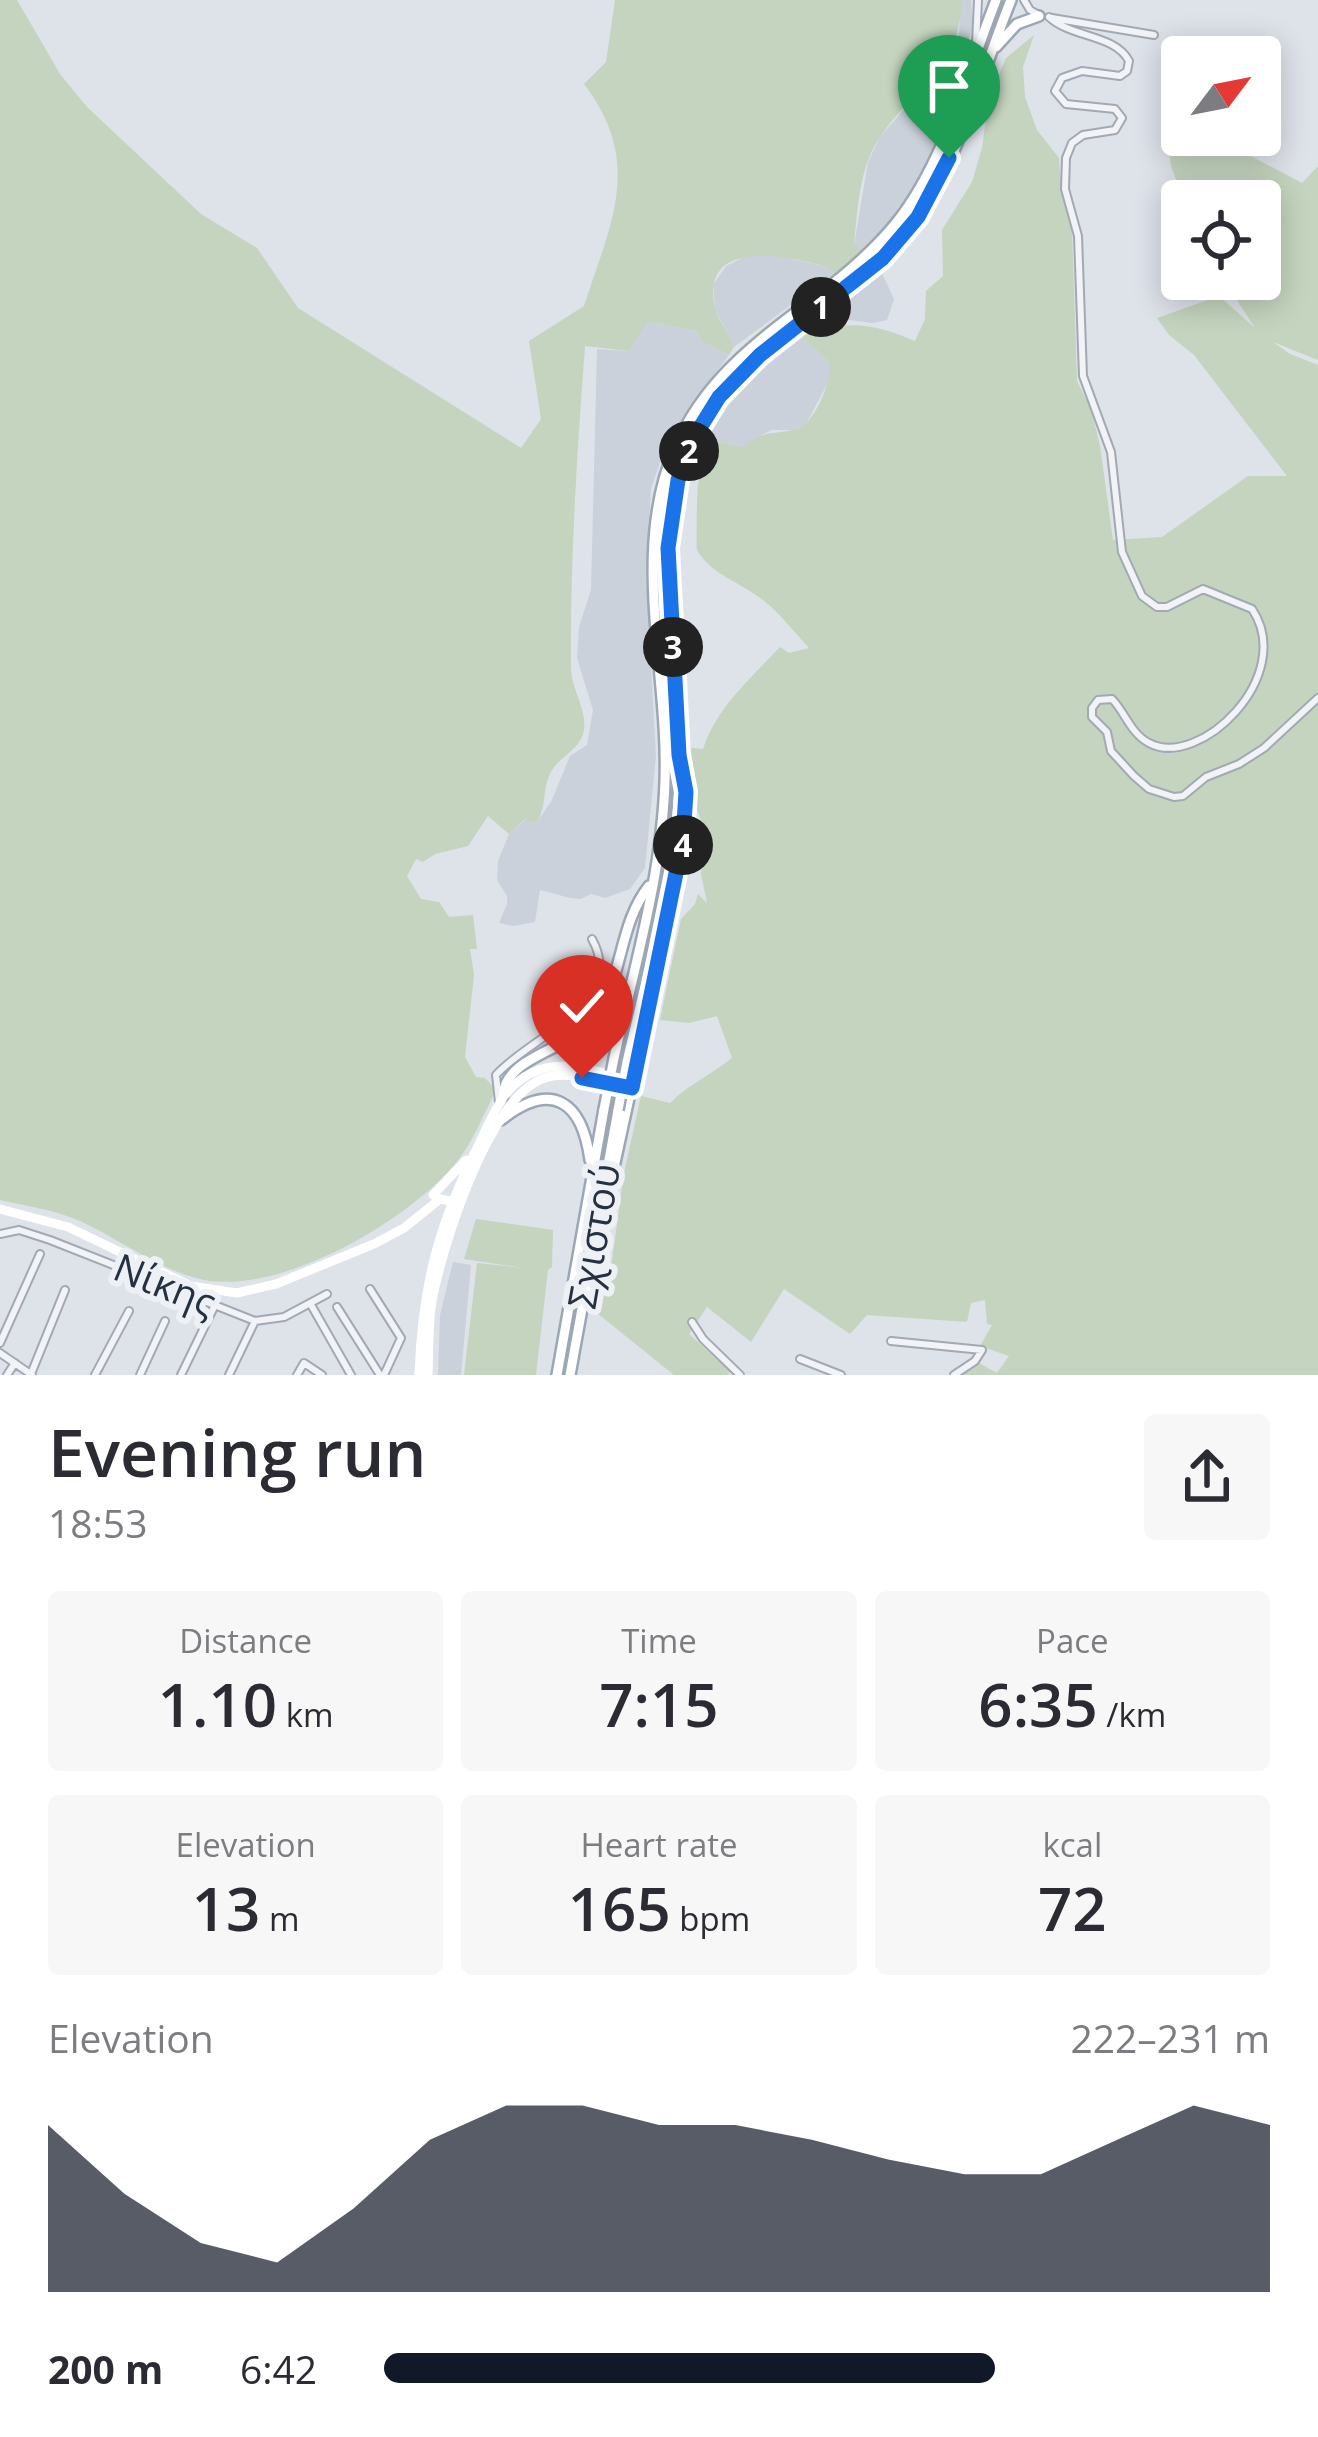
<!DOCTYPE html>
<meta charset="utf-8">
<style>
body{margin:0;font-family:"Open Sans",sans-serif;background:#f7f7f7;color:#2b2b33;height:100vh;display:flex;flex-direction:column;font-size:45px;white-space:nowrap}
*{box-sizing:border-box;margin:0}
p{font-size:39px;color:#7c7c81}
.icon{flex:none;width:66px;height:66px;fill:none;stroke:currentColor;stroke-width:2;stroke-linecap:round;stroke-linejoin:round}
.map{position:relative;height:1375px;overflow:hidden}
.drawer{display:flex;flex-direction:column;background:#fff;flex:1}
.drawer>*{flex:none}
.needle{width:78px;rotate:58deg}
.tools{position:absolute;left:1161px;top:36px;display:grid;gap:24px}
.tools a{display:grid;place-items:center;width:120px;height:120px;border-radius:12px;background:#fff;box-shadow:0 6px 30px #0003;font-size:60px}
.pin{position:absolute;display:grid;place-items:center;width:102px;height:102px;color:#fff;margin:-123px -51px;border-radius:50% 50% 50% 0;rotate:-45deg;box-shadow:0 0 12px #0007}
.pin .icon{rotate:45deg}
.km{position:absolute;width:60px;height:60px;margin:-30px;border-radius:50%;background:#222;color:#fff;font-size:33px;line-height:60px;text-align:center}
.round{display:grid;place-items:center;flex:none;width:126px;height:126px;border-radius:12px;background:#f7f7f7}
.head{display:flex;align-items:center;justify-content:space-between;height:204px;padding:0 48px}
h1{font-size:66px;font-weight:600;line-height:90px}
.stats{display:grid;grid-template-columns:repeat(3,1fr);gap:18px;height:204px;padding:12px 48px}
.stats div{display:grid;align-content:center;border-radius:12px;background:#f7f7f7;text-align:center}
.stats b{font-size:60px;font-weight:600}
.stats small{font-size:33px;font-weight:400}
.stats p{font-size:33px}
.chart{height:336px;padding:24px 48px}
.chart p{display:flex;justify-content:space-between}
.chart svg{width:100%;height:216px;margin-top:12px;fill:#111827;opacity:.7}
ul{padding:0 48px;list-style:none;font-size:39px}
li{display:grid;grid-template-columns:192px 144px 1fr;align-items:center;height:90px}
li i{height:30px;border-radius:15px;background:#111827}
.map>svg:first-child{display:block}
.built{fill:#cbd1db}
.green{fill:#c4d4be}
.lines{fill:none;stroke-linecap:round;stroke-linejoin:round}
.street-casing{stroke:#a3a9b3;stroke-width:10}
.primary-casing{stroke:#9ca7b6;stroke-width:14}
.street{stroke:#f1f3f7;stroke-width:6}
.secondary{stroke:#fff;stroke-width:9}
.primary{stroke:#fff;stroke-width:9}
.primary-bridge-casing{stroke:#9ca7b6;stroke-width:14;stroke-linecap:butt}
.primary-bridge{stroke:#fff;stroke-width:9}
.route-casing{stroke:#fff;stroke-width:24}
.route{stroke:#1a73e8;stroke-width:15}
.labels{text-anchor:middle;stroke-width:12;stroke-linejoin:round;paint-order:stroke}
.street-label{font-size:39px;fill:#253041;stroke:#edf1f6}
</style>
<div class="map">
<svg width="1318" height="1375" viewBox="0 0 1318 1375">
<rect width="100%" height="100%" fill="#dee2e9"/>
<path class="built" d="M961 0H971L973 25 953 95 923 171 903 205 886 230 862 252 854 245 868 162 880 137 946 61 959 35Z
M765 253 829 267 833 274 734 347 715 309 713 285 726 266 746 256Z
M882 273 894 299 887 320 872 323 827 317Z
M648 322 695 330 703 342 729 355 686 412 664 450 651 489 646 573 656 756 645 868 630 889 605 898 591 894 581 899 570 898 540 890 535 922 514 926 499 923 507 904V896L497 880 498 861 509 834 526 819 536 823 551 802 570 756 587 745 593 710 577 658 579 627 591 590 597 349 629 351Z
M801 336 830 363 832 375 806 424 795 430H771L742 447 720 442 705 433 746 379Z
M453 1262 471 1265 461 1375H438L440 1315Z"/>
<path class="green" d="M0 0H17L60 74 87 107 201 214 257 248 298 308 521 448 541 419 529 341 584 306C611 222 644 163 584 84L606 62 615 0H961L962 4C956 73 916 85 881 136 859 166 858 208 854 244L862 252 833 274 829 267C794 258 703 235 714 303 716 318 728 332 734 347L729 355 703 342 695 330 648 322 629 351 585 346C577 453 570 560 571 668 571 689 587 709 584 730 580 751 559 756 551 772 541 790 548 806 536 823L525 819 509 834 488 816 468 846 435 854 423 862 416 859 407 876 421 899 439 902 449 917 473 915 477 949H470L474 975 465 1057 476 1077 485 1078 496 1090C484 1114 473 1142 456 1163 407 1222 274 1300 196 1278 155 1267 119 1239 80 1221 55 1210 27 1206 0 1200Z
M1034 35 1023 67 1025 97 1037 130 1059 158 1061 189 1072 230 1077 381 1091 409 1100 446 1113 540 1162 537 1248 476H1287L1194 355 1169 335 1157 318 1219 296 1255 328 1223 279H1260V201H1186C1173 173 1158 148 1182 122V135H1211L1302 183 1318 166V360L1273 342 1290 354 1318 365V1375H958L979 1363 997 1373 1009 1356 980 1346 992 1325 987 1324 985 1300 971 1303 967 1322 867 1315 850 1334 784 1289 751 1342 707 1307 689 1334 730 1371 728 1375H674L597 1313 610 1275 624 1173 641 1096 670 1103C689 1084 711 1075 732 1058L717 1016 689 1023 660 1020 681 919 695 904 698 894 707 903 701 874 706 832 692 798 691 748 703 749C716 708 751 678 780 647L789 653 809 648C794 632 780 613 763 600 742 583 710 574 697 550 696 547 697 492 698 485 701 465 718 455 705 433L720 442 742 447C768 428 771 436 796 429 815 424 832 380 830 363L801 336C845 319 873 323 915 341L925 319 926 291 943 276 942 230 972 182 982 148 989 98 1006 58Z
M476 1219 553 1230 552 1267 548 1270 536 1375H464L477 1263 524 1268 464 1259Z"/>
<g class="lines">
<defs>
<path id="street" d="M1024 0 1030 10 1039 15
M1049 17C1071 38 1115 34 1129 61L1127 71 1120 76 1082 71 1062 78 1055 91 1066 104 1115 109 1122 118 1115 130 1083 135 1072 143 1066 158 1065 189 1078 236 1083 376 1111 452 1122 552 1142 596 1157 607H1167L1203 589 1252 609C1297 676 1199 770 1149 743 1131 734 1125 712 1112 699L1098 700 1092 708V717L1107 732 1111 751 1134 776 1149 789 1174 797 1183 796 1206 777 1239 764 1264 748 1318 698
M1052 18 1154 35
M976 44 978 0
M499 1102 496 1075C529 1037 628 1004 592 939
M0 1234 19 1230 50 1240 255 1321 284 1317 327 1294
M370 1289 401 1338 384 1375
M310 1303 351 1375
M337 1307 380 1375
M692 1322 703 1339 740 1375
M891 1341 982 1350 975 1361 954 1375
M0 1343 40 1254
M0 1353 32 1375
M800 1359 841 1375
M31 1374 65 1290
M7 1375 15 1363
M95 1375 129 1311
M140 1375 165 1321
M181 1375 215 1305
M229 1375 255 1321
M297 1375 304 1363 322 1375"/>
<path id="primary" d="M996 47 1017 24 1039 16
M614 1058C634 968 662 875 665 781 669 673 630 551 675 448 722 339 826 309 896 223 944 164 968 71 996 0
M627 1062C648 970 675 877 679 784 683 679 646 557 685 458 728 352 837 315 906 232 957 171 981 74 1011 0
M503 1096C505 1056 569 1050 592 1022 624 982 617 926 649 886
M501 1120C552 1080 582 1101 590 1160
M596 1220 606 1204 679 868 685 804 684 772
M557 1375 604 1109
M570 1375 618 1110"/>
</defs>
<use href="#street" class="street-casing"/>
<use href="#primary" class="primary-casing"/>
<use href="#street" class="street"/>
<path class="secondary" d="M433 1195 466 1160
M0 1209 68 1227 191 1286 237 1293 276 1284 374 1244 404 1228 440 1199 450 1201
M419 1375C422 1287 438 1225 478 1146 493 1116 503 1082 539 1070 568 1060 600 1073 629 1079
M428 1375C429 1351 428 1325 432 1301 442 1248 489 1095 545 1078 570 1070 601 1082 626 1087"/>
<use href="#primary" class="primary"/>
<defs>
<path id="primary-bridge" d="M604 1109 614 1058
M618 1110 627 1062"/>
</defs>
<use href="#primary-bridge" class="primary-bridge-casing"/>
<use href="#primary-bridge" class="primary-bridge"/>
</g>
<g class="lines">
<defs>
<path id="route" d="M582 1078 632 1088 683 839 686 792 679 755 668 548 678 480 696 434 719 397 760 355 883 258 918 217 949 158"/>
</defs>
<use href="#route" class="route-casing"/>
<use href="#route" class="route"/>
</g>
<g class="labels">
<g class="street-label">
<text transform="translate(594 1236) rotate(-80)" y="14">Σχιστού</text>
<text transform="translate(165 1285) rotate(22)" y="14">Νίκης</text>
</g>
</g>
</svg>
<div class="tools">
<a><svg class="needle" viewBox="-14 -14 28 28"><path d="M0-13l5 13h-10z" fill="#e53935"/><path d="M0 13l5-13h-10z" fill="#7c7c81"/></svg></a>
<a><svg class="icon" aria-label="locate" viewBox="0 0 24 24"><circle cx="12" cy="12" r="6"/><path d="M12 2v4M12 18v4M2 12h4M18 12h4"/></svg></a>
</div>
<div class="pin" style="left:949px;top:158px;background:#1e9e55"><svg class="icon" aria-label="arrive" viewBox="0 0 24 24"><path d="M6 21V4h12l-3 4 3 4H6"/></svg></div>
<div class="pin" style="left:582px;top:1078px;background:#d93025"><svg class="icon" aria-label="check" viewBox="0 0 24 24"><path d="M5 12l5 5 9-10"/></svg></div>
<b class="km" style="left:821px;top:307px">1</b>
<b class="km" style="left:689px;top:451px">2</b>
<b class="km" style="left:673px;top:647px">3</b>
<b class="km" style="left:683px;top:845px">4</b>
</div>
<section class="drawer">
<div class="head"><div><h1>Evening run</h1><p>18:53</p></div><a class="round"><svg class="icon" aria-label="share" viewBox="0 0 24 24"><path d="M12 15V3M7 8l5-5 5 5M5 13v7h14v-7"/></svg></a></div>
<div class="stats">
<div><p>Distance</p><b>1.10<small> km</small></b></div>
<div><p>Time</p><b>7:15</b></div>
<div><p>Pace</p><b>6:35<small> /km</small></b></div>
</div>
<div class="stats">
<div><p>Elevation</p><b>13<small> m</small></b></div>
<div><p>Heart rate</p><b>165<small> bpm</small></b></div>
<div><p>kcal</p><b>72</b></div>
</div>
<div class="chart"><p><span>Elevation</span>222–231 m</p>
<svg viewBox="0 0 160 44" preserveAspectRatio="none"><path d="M0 44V10L10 24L20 34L30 38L40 27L50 13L60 6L70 6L80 10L90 10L100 13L110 17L120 20L130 20L140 13L150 6L160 10V44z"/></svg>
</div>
<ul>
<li><b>200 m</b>6:42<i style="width:69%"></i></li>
</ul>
</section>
